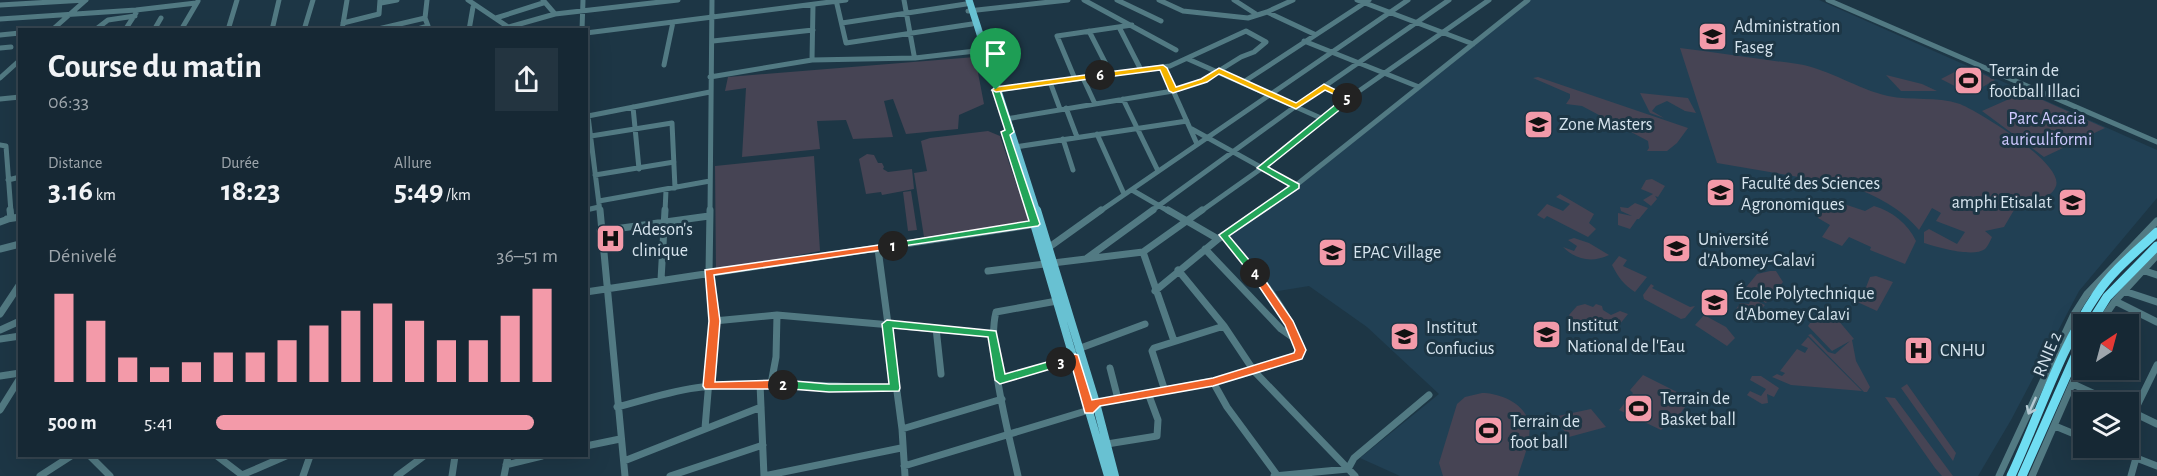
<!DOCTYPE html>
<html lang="fr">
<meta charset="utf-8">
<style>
body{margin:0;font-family:"Alegreya Sans",sans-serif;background:#233440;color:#f1f3f6;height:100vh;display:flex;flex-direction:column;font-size:22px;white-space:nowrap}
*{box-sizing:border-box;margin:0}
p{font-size:20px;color:#9ea6ac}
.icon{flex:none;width:33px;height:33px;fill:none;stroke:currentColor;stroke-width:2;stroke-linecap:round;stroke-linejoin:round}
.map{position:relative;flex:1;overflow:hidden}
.details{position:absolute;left:18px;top:28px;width:570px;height:429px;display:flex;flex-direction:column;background:#162834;border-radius:0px;box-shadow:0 6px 24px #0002,0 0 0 2px #35444f}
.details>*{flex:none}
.needle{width:39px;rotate:36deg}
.tools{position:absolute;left:2073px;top:314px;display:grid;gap:12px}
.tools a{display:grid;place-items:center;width:66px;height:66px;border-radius:0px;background:#162834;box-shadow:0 6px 24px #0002,0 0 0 2px #35444f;font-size:30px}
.pin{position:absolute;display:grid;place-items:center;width:51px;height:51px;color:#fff;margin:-62px -26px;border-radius:50% 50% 50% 0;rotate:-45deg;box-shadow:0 0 6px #0007}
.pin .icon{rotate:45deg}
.km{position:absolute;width:30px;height:30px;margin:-15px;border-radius:50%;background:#222;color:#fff;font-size:16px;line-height:30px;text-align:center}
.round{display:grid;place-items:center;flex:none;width:63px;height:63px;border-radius:0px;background:#233440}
.summary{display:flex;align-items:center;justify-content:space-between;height:102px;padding:0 30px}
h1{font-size:33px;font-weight:700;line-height:45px}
.stats{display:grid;grid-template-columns:repeat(3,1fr);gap:9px;height:102px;padding:6px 30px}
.stats div{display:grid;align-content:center}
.stats b{font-size:30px;font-weight:700}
.stats small{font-size:16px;font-weight:400}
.stats p{font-size:16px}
.chart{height:168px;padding:12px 30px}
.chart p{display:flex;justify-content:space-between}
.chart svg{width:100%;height:108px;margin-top:6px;stroke:#f39aa9;stroke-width:6}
ul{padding:0 30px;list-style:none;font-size:20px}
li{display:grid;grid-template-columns:96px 72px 1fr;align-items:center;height:45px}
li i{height:15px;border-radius:8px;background:#f39aa9}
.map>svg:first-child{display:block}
.built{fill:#214054}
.green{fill:#464454}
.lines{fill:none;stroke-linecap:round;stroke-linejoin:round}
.minor-far1{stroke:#527a83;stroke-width:5}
.minor{stroke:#527a83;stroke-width:7}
.major-far1{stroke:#68c1d2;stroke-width:7}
.major{stroke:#68c1d2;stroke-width:8}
.highway{stroke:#6fddf2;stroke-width:9}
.oneway{stroke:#b5cad3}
.split-1{fill:#22a559;stroke:#fff;stroke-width:1.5}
.split-2{fill:#f0652b;stroke:#fff;stroke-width:1.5}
.split-3{fill:#22a559;stroke:#fff;stroke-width:1.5}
.split-4{fill:#f0652b;stroke:#fff;stroke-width:1.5}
.split-5{fill:#22a559;stroke:#fff;stroke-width:1.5}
.split-6{fill:#f5b400;stroke:#fff;stroke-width:1.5}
.split-7{fill:#f5b400;stroke:#fff;stroke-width:1.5}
.labels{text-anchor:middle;stroke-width:6;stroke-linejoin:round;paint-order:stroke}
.poi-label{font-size:18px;fill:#d6e4ee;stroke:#1d3645;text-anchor:start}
.park-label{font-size:18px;fill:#cfc9ff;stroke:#1d3645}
.street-label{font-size:18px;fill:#d6e4ee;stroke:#1d3645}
</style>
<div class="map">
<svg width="2157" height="476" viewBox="0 0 2157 476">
<rect width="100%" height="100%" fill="#1d3645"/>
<path class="built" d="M1529 0H1819L2157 150V198L2079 291 2011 420 1978 476H1400L1360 458 1439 394 1367 327 1309 286 1272 292 1230 235 1299 186Z"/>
<path class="green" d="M1680 48C1720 53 1759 59 1798 64 1829 69 1857 89 1888 96 1911 101 1936 96 1960 104 1979 112 2064 163 2056 186 2051 200 2029 201 2017 205L2004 227 1985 231 1992 237C1990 241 1988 246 1985 249 1973 258 1937 247 1924 243V232L1929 229 1957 244 1965 232 1936 221 1941 213 1932 208 1919 230C1901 208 1876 196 1851 186L1717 163Z
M975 57 984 104 959 115 958 129 906 134 893 99 884 101 893 137 853 139 846 120 817 121 820 149 742 157 746 88 725 91 728 77Z
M1966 66 1995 80 1970 94 1941 79Z
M1886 75 1922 84 1937 91H1901Z
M1538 77 1688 128 1677 143 1667 151H1647L1649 148 1648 141 1582 106 1566 104 1570 98V94L1533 78Z
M2025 92 2105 128 2044 157 1982 111Z
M1640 93 1688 98 1696 113 1685 111 1667 101 1656 106 1652 111 1664 118 1650 113Z
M988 131 1000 136 1028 219 1025 222 924 237 914 173 927 171 921 141 930 138Z
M867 154 874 155 878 163H882L884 167 883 169 888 172 912 169 914 189 882 195 881 192 866 194 859 159Z
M814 156 820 251 716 271 715 166Z
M1652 179 1665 186 1658 197 1655 196 1657 199 1651 206 1643 200 1653 194 1641 189 1646 180Z
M911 191 917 230 908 231 903 192Z
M1560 194 1594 214 1589 223 1596 229 1588 237 1547 216 1544 219 1537 215 1547 204 1563 211 1570 204 1556 197Z
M1832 200 1865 211 1874 206C1892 211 1908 224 1916 241L1905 264 1870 250 1871 247 1849 237 1842 246 1822 237 1830 225 1818 218Z
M1635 203 1648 208 1639 219H1637L1630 229 1618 225V213L1632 216 1621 211 1620 207 1628 208Z
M1574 238 1589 243 1609 255C1592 263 1576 260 1563 247L1574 251 1577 246 1568 240Z
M1619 256 1627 260 1623 266 1647 277 1635 292C1624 285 1618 277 1612 265Z
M1770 271H1776L1783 282 1766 303 1743 291 1757 274Z
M1876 276 1893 282 1877 311 1853 300 1854 295H1863L1870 277Z
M1651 284 1654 286 1652 288 1690 307 1695 306 1685 318 1681 319 1644 299 1643 295Z
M1746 296 1765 305 1752 319 1735 311 1740 303 1749 304 1750 301 1744 299Z
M1585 304 1593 307 1596 304 1602 306 1603 310 1611 315 1620 311 1628 314 1615 330C1598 329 1578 332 1569 315L1577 306Z
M1704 315 1726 327 1735 338 1727 346 1695 325Z
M1838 320 1854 339 1852 340 1856 361 1870 387 1867 392H1864L1808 335 1811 334 1828 352 1835 354 1850 341 1832 351 1808 326 1810 323Z
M1808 337 1862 391 1791 385 1772 377 1777 374 1782 376 1785 373 1780 371 1797 349 1805 353 1808 348 1801 345Z
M1643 375 1691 399 1677 418 1675 416 1661 430 1619 410 1633 393 1630 390Z
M1752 376H1761L1779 388 1774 397 1767 394 1768 403 1762 404 1747 395 1750 391 1761 396 1766 389 1750 380Z
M1907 384 1956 453 1953 461 1901 388Z
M1482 393C1500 393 1527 404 1529 425 1532 441 1522 461 1518 476H1443L1439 463 1457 404 1465 397Z
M1885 397 1895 398 1953 476H1942L1935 468Z
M1591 409 1606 427 1569 437 1553 417Z"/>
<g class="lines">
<path class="minor-far1" d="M468 0 511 29
M543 0 555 14
M836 0 846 43 972 24
M904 0 914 55
M1084 0 1176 50
M1117 0 1161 21
M1159 0 1183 11 1248 18 1267 12
M1234 0 1256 14
M1293 0 1267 12 1314 34
M1357 0 1473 44
M1828 0 2157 142
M381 3 397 0
M0 5 86 0
M968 11 1068 0
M496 18 543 3
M0 19 136 10 196 3
M343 23 379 14 380 0
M842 23 966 4
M509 27 555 14 678 0
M1119 27 1141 70
M52 30 86 0
M95 30 108 20 135 16
M125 30 136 13
M154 30 161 18
M181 30 198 1
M228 30 237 0
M272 30 279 0
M304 30 313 0
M342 30 347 0
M374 30 425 18
M414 30 428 26 425 18 427 0
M469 30 473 7
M582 30 583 0
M1089 31 1111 74
M586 33 846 0
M0 35 20 33
M713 41 813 30
M1304 41 1419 87
M0 48 11 47
M1188 59 1323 119
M812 60 813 5
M664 65 673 22
M1163 68 1197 144
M710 77 812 60 915 58 984 50
M0 78 20 60
M1083 78 1095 104
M1075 79 1057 36 1132 25
M1050 82 1060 109
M1242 83 1369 0
M1324 87 1349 98
M996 90 1170 66 1246 31 1266 42 1254 52 1241 57 1204 80 1173 91 1006 119
M0 99 20 97
M1123 99 1158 171
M586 100 600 212
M633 107 639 169
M1066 108 1077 137
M588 116 710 92
M1190 128 1295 186
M1097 134 1124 194
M591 136 672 123 675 188
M1063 139 1073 170
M0 145 6 146 11 212
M1015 147 1187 121
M595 175 674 162
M8 180 20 177
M1132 190 1170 212
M599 201 710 181
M586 210 599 207
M665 212 666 190
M710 212 712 0
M1099 212 1408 0
M1150 212 1296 106 1449 0
M1200 212 1262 168 1349 98 1489 0
M1257 212 1295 186 1528 0"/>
<path class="minor" d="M600 210 625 476
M1168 210 1218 239
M7 219 20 217
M0 222 11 218 10 210
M600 231 709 216
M1048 248 1101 210
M0 249 20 244
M878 249 902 429 905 476
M1205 249 1281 329 1295 339
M1143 252 1174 341
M1087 258 1153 210
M1178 270 1224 326 1254 371 1355 476
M2142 270 2157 275
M988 271 1143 252 1202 210
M661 280 665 210
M1155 291 1218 239 1260 210
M2124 291 2157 302
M586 292 1037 224
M2115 301 2157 322
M0 314 20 284
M714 321 777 315 993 334
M2099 324 2115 301 2157 255
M936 328 941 374
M0 330 20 321
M0 339 20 336
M1078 349 1145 324
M1110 368 1118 399
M0 376 20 373
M1000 380 1075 358
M1213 382 1227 407 1277 475
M760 384 764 476
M771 384 776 357 777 315
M2073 384 2112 402
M1165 391 1152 351 1154 348 1224 326
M617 407C645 400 673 390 702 387 766 380 831 387 895 388
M0 410 20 378
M2128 410 2157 424
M2134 412 2157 365
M2055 426 2084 438
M705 428 714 321 709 273 710 210
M902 429 1002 399
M1107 444 1157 436 1158 420 1148 393
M586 446 620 439
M2108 447 2157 466
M90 456 110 476
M217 456 242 475 286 456
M624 461 761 407
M506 465 542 456
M904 466 1089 410 1096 403 1224 379 1299 356C1299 317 1248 264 1223 235
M40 476 71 456
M303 476 310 456
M397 476 424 456
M452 476 455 456
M504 476 508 456
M670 476 763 445
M764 476 901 448
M1018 476C1009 435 986 351 996 312L1057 301
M1274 476 1348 469 1354 458 1429 395
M1999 476 2073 316 2087 294 2157 221
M2032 476 2084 357
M2131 476 2136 458"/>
<path class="major-far1" d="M969 0 1037 212
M1023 188 1031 212"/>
<path class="major" d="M1030 210 1108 476
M1037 210 1096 403 1115 476"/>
<path class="highway" d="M2090 324 2107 297 2157 246
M2011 476C2039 416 2059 350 2097 294 2113 270 2136 252 2157 232
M2022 476 2084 336"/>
</g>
<defs><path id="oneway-shaft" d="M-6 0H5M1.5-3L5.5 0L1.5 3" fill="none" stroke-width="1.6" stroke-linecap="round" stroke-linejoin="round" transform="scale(1.5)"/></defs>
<use class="oneway" href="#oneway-shaft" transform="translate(2032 406) rotate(114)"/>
<path class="split-1" d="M996 87 1000 90 1014 132 1010 135 1040 224 1038 226 890 248V244L893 243 1029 221 1001 132 1005 130 992 90Z"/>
<path class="split-2" d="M893 243 896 244V248L714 275 720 321 715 382 783 380 788 385 783 389H705L703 386 709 321 705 270Z"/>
<path class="split-3" d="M887 320 996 331 1005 374 1061 358 1066 362 1064 365 1000 384 995 380 988 337 893 328 900 388 899 391 829 392 779 388V382L783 380 829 384H889L882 324Z"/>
<path class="split-4" d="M1255 269 1258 270 1293 321 1306 350 1302 359 1213 386 1100 406 1093 413H1085L1071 363 1057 365V359L1075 354 1078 355 1092 400 1213 378 1294 353 1295 350 1285 325 1250 273Z"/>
<path class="split-5" d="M1347 95 1352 97V100L1268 167 1299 184V188L1229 236 1260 273 1258 275H1251L1219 235 1289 186 1257 168Z"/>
<path class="split-6" d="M1163 65 1167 68 1176 87 1201 79 1219 68 1296 103 1324 84 1352 98 1344 99 1325 90 1296 109 1219 74 1207 82 1173 93 1169 91 1160 70 1100 78 1096 75 1100 73Z"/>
<path class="split-7" d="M1100 73 1105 75 1103 77 996 92 992 90 996 87Z"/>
<defs>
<symbol id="university-square" viewBox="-11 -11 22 22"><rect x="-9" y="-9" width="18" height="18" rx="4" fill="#f39aa9" stroke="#1d3645"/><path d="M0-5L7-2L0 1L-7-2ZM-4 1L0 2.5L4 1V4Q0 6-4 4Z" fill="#111"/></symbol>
<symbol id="stadium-square" viewBox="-11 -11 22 22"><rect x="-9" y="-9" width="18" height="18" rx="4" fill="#f39aa9" stroke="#1d3645"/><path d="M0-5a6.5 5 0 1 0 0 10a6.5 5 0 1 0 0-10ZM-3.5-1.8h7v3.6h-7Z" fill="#111"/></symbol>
<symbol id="hospital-square" viewBox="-11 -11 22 22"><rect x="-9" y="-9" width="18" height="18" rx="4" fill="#f39aa9" stroke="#1d3645"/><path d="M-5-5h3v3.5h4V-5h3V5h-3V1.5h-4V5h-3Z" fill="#111"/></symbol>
</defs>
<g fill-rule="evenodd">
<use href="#university-square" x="1696" y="20" width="33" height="33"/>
<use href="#stadium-square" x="1952" y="64" width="33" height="33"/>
<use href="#university-square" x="1522" y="108" width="33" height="33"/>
<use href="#university-square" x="1704" y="176" width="33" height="33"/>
<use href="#university-square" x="2056" y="186" width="33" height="33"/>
<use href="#hospital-square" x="594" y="222" width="33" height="33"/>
<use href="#university-square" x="1660" y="232" width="33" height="33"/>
<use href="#university-square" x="1316" y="236" width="33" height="33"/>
<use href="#university-square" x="1698" y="286" width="33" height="33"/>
<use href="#university-square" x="1530" y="318" width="33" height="33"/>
<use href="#university-square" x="1388" y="320" width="33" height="33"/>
<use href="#hospital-square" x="1902" y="334" width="33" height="33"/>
<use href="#stadium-square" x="1622" y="392" width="33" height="33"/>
<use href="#stadium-square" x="1472" y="414" width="33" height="33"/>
</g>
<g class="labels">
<g class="poi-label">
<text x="1734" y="32">Administration<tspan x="1734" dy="21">Faseg</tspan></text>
<text x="1989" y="76">Terrain de<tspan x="1989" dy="21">football Illaci</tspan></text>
<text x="1559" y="130">Zone Masters</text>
<text x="1741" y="189">Faculté des Sciences<tspan x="1741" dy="21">Agronomiques</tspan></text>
<text x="2052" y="208" text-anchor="end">amphi Etisalat</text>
<text x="632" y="235">Adeson's<tspan x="632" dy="21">clinique</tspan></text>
<text x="1698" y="245">Université<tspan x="1698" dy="21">d'Abomey-Calavi</tspan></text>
<text x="1353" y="258">EPAC Village</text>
<text x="1735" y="299">École Polytechnique<tspan x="1735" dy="21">d’Abomey Calavi</tspan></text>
<text x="1567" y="331">Institut<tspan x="1567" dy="21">National de l'Eau</tspan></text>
<text x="1426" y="333">Institut<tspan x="1426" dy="21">Confucius</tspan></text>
<text x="1940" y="356">CNHU</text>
<text x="1660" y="404">Terrain de<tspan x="1660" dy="21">Basket ball</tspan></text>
<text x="1510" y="427">Terrain de<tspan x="1510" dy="21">foot ball</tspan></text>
</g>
<g class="park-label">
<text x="2047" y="124">Parc Acacia<tspan x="2047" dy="21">auriculiformi</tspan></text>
</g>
<g class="street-label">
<text transform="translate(2047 354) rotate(-67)" y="6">RNIE 2</text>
</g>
</g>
</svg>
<div class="tools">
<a><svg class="needle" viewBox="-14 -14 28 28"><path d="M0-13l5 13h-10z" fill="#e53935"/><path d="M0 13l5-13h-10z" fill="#9ea6ac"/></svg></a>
<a><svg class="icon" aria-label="layers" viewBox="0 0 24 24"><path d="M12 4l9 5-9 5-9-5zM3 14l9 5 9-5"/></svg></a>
</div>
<div class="pin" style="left:996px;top:90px;background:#1e9e55"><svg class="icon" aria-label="arrive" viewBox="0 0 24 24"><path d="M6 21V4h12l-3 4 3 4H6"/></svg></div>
<b class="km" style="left:893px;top:246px">1</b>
<b class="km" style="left:783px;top:385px">2</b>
<b class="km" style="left:1061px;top:362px">3</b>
<b class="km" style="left:1255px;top:273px">4</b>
<b class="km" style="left:1347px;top:98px">5</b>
<b class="km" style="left:1100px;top:75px">6</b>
<section class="details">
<div class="summary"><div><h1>Course du matin</h1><p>06:33</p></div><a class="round"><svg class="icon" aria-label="share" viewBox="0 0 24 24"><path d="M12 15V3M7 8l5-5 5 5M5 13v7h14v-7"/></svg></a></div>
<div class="stats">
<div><p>Distance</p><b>3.16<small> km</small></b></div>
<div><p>Durée</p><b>18:23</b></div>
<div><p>Allure</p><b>5:49<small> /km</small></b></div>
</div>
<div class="chart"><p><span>Dénivelé</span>36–51 m</p>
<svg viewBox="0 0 160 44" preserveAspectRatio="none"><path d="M5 44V8M15 44V19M25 44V34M35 44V38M45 44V36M55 44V32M65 44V32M75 44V27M85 44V21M95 44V15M105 44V12M115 44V19M125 44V27M135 44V27M145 44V17M155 44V6"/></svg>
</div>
<ul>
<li><b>500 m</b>5:41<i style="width:93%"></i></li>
</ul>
</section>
</div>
